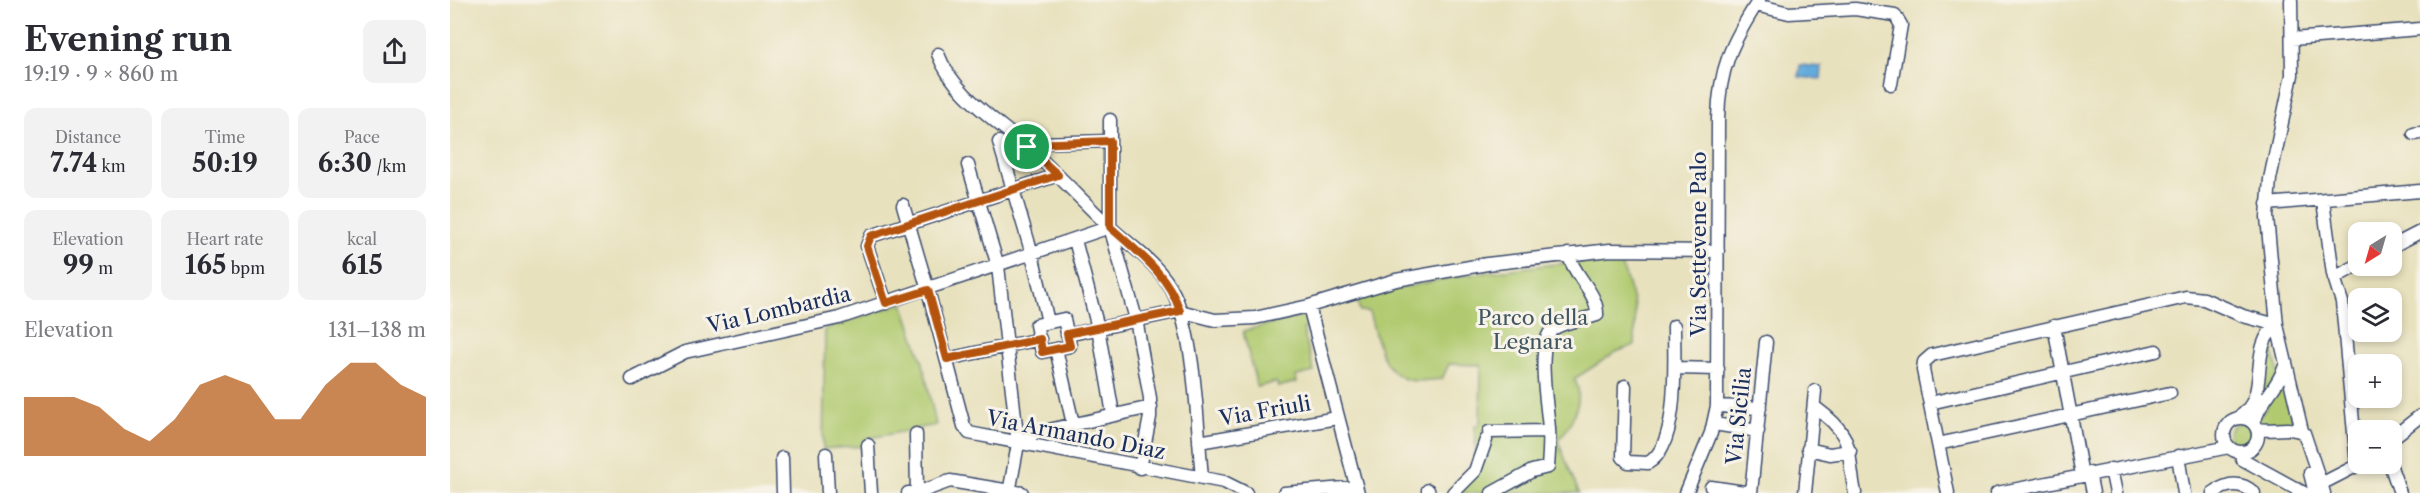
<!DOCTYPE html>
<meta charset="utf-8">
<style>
body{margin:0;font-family:"Libre Caslon Text",serif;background:#f2f2f3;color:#2b2b33;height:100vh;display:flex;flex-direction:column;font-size:22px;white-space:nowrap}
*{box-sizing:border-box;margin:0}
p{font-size:20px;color:#7c7c81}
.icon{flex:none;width:33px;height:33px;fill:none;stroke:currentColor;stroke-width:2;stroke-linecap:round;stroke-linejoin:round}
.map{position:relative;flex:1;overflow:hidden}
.panel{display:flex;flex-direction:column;background:#fff;width:450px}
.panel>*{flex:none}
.needle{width:39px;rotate:217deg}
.controls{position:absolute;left:1898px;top:222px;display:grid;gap:12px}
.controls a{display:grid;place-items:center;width:54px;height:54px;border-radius:12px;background:#fff;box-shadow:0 3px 9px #0003;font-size:30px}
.pin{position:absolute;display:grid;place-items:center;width:51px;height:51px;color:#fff;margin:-26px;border:3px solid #fff;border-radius:50%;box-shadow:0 2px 6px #0007}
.round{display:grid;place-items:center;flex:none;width:63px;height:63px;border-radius:12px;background:#f2f2f3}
.summary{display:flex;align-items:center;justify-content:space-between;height:102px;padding:0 24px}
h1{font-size:33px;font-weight:700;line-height:45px}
.metrics{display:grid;grid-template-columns:repeat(3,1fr);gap:9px;height:102px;padding:6px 24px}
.metrics div{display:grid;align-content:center;border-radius:12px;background:#f2f2f3;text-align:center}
.metrics b{font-size:26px;font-weight:700}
.metrics small{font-size:16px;font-weight:400}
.metrics p{font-size:16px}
.chart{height:168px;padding:12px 24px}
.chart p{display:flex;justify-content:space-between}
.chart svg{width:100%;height:108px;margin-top:6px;fill:#b45309;opacity:.7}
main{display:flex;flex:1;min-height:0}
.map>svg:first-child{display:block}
.green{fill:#b1ca70;stroke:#667c67;stroke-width:1.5}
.water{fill:#64abdb;stroke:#406d9c;stroke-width:1.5}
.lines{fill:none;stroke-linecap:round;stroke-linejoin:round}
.minor-casing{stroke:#3a4a6c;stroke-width:15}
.minor{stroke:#fff;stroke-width:12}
.route-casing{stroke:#fff;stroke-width:12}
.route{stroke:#b45309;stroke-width:8}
.labels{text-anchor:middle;stroke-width:6;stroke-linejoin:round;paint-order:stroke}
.street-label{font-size:21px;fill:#1b2f5e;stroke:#f7f3e8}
.park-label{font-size:21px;fill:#405662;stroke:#f7f3e8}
</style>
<main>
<section class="panel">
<div class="summary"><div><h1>Evening run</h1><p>19:19 · 9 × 860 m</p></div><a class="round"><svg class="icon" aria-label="share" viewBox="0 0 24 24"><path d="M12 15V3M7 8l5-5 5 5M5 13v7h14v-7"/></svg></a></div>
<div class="metrics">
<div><p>Distance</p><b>7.74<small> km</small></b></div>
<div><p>Time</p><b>50:19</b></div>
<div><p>Pace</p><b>6:30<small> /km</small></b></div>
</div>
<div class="metrics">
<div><p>Elevation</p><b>99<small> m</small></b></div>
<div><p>Heart rate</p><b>165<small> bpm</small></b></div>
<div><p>kcal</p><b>615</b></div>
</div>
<div class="chart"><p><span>Elevation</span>131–138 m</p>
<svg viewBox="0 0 160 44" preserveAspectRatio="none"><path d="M0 44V20L10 20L20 20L30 24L40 33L50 38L60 29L70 15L80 11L90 15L100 29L110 29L120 15L130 6L140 6L150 15L160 20V44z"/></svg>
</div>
</section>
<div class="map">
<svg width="1970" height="493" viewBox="0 0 1970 493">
<rect width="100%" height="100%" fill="#f7f3e8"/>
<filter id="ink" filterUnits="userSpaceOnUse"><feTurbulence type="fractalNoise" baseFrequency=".0167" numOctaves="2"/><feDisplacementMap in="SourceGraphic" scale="12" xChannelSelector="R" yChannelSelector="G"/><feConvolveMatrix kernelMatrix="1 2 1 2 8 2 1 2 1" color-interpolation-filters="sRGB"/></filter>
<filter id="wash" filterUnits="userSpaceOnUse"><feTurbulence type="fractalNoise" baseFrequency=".008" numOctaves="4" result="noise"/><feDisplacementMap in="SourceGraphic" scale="24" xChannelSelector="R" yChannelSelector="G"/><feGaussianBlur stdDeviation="1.35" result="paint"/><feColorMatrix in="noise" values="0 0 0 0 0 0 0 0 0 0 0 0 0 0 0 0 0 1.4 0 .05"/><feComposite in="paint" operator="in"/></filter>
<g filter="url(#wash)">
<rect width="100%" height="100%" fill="#e8e1bd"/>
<path class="green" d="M1170 258 1185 307V345L1166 352 1124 379C1136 397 1121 426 1108 441L1129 493H1007L1026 461 1025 425H1030L1031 365 999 364 992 379C981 380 967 382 958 380 930 372 926 335 919 312L910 311 907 300C993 274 1081 266 1170 258Z
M453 303 473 363 486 425 415 439V446L373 449 375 329Z
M856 315 860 327 853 329 864 372 846 376 847 382 828 387 826 382 807 387 793 331Z
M1820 341 1829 374 1810 401 1817 343Z
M1833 381 1846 425 1809 424 1808 420Z
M1778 436a13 13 0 1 1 26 0a13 13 0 1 1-26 0Z"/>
<path class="water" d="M1350 65 1372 67 1371 79 1349 77Z"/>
</g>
<g filter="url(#ink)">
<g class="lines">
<defs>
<path id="minor" d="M1841 0 1842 75 1820 179 1817 217 1827 325 1852 431
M1306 5 1339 13 1405 9 1445 15 1451 25 1441 84
M1842 39 1970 29
M488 54C502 92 543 118 572 143 604 169 631 200 661 228 683 248 711 266 724 294 746 341 747 425 752 478
M660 120V227L686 319 700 398V417L690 468
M1964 134 1970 133
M549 142 582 254 598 322
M577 147 588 143 660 141
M518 165 548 266 568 444 559 493
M1873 201 1883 274 1892 302 1907 466
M1817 204 1970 191
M453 205 478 290 514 426 519 433 774 482 796 493
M625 240 648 328 663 414
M1941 247 1970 232
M1884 278 1908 265
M436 303 417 246 421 236 608 175
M859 306 908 493
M614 319 620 346 592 352 586 325Z
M1604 326 1632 475
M617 335 730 311 765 320 805 318 859 306 946 280 1037 264 1160 250 1268 251
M606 349 623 424
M497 359 590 339
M1225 368 1268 369
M182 379 235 352 389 318 660 227
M1175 386 1173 457 1178 462 1198 463C1230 446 1224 358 1224 326
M1480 403 1706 351
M1267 406 1310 408
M1366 408C1406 437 1396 449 1405 493
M1806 417C1813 397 1827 389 1835 366
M1788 418C1823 396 1796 349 1827 325
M1774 435a17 17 0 1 1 34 0a17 17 0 1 1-34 0Z
M1264 424 1308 431
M1807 429C1822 432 1841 425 1854 433L1874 493
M1039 432 1099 431
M466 434 467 493
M1941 439 1970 416
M749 442 887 418
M568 444 585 433 701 407
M1488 444 1720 393
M418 445 421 493
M1358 449 1380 454 1400 451
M376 454 378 493
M1728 456 1734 493
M332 458 333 493
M1792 459 1854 493
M1940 464 1950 493
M1661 469 1666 493
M1639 473 1643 493
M1860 473 1865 493
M1871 484 1910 464
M1261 487 1301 493
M978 490 979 493
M458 493H467L500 481 572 493
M834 493 906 487
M1003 493 1025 471 1036 440
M1042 493 1082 471 1098 467C1099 454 1100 442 1099 429 1098 409 1085 343 1103 329 1114 321 1134 320 1147 315 1148 293 1124 276 1118 254
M1236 493 1261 433 1267 406 1268 119C1269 68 1282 42 1309 0
M1301 493 1316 342
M1355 493 1365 391
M1498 493 1473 370 1474 362 1482 355 1736 297 1754 299 1793 316 1827 325
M1547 493 1779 447
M1763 493C1777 483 1791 481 1804 493"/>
</defs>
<use href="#minor" class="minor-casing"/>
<use href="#minor" class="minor"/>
</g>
</g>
<g class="lines" filter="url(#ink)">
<defs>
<path id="route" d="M660 141V227C688 252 718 274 730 311L617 334 620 346 592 352 590 339 497 359 478 290 436 303 417 246 421 236 608 175 577 147 583 144Z"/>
</defs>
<use href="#route" class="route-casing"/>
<use href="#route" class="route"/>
</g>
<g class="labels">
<g class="street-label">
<text transform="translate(1249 244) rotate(-90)" y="7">Via Settevene Palo</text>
<text transform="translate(329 310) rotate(-13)" y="7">Via Lombardia</text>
<text transform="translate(815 411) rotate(-10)" y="7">Via Friuli</text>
<text transform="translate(1289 416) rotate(-84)" y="7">Via Sicilia</text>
<text transform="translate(626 435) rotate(11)" y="7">Via Armando Diaz</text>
</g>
<g class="park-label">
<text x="1083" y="325">Parco della<tspan x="1083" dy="24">Legnara</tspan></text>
</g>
</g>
</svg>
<div class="controls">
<a><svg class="needle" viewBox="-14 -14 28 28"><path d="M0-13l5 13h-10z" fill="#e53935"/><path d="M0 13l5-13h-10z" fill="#7c7c81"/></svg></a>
<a><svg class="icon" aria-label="layers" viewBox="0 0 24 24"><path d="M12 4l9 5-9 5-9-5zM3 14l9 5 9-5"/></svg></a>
<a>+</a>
<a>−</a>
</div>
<div class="pin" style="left:577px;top:147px;background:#1e9e55"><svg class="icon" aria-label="arrive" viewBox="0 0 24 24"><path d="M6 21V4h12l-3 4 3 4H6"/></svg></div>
</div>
</main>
